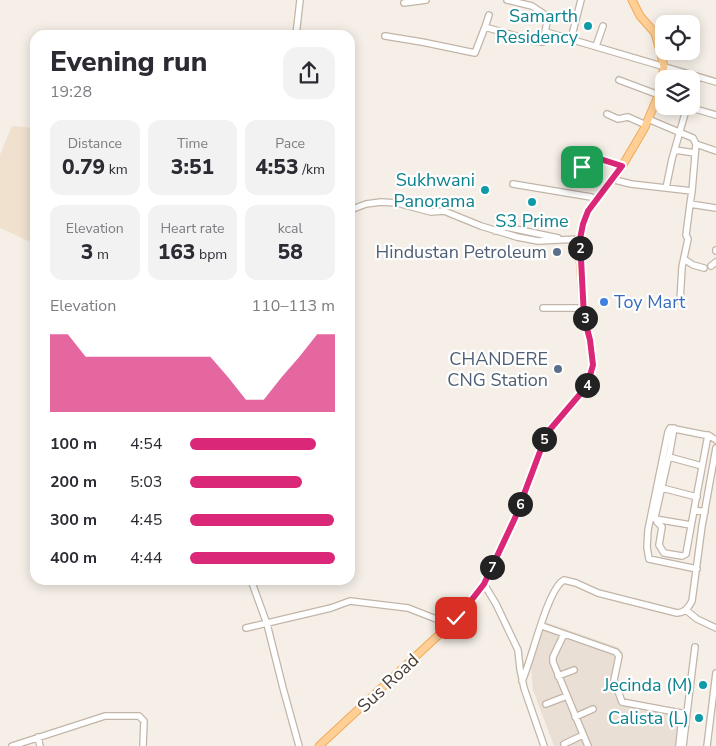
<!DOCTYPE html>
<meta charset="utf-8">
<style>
body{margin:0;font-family:"Nunito Sans",sans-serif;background:#f2f2f3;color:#2b2b33;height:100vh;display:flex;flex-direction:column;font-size:19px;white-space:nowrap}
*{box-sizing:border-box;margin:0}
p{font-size:16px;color:#7c7c81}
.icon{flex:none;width:28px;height:28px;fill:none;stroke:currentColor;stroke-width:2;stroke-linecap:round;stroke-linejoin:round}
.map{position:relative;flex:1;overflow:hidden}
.side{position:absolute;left:30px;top:30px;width:325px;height:555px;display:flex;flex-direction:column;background:#fff;border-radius:15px;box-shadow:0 2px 12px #0003}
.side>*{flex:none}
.fabs{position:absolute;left:655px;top:15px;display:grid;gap:10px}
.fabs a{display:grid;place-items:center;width:45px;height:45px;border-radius:10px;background:#fff;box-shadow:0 2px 12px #0003;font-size:25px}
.pin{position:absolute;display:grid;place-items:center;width:42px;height:42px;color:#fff;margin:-21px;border-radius:10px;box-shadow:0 2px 8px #0006}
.km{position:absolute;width:25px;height:25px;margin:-12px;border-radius:50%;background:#222;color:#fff;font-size:14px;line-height:25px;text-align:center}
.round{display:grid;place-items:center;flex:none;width:52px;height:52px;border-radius:15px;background:#f2f2f3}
.overview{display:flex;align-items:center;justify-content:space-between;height:85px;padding:0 20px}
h1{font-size:28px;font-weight:800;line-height:38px}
.figures{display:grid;grid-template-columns:repeat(3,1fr);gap:8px;height:85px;padding:5px 20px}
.figures div{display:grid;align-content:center;border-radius:12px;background:#f2f2f3;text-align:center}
.figures b{font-size:21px;font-weight:800}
.figures small{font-size:14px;font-weight:400}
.figures p{font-size:14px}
.chart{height:140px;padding:10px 20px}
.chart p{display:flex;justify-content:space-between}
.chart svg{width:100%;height:90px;margin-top:5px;fill:#db2777;opacity:.7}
ul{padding:0 20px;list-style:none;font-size:16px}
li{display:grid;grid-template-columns:80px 60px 1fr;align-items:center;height:38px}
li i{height:12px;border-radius:6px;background:#db2777}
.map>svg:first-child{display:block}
.residential{fill:#eadfd4}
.education{fill:#f0e1cf}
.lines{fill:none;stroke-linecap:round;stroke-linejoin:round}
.minor-casing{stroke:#c2b5a8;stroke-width:8}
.major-casing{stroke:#f0aa5a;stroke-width:9}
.minor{stroke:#fff;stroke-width:5.5}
.major{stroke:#ffcf96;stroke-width:7}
.route-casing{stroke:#fff;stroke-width:10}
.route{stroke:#db2777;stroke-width:6}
.culture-dot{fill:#0f9aa8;stroke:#fff;stroke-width:2}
.service-dot{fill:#5c6f8a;stroke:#fff;stroke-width:2}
.shop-dot{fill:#3f7fe0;stroke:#fff;stroke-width:2}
.labels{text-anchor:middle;stroke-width:4.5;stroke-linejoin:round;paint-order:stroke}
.culture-label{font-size:18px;fill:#0d838f;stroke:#fff;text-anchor:end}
.service-label{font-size:18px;fill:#4e5e75;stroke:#fff;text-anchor:end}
.shop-label{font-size:18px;fill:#366cbe;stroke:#fff;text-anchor:start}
.street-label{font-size:18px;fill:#493e35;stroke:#fff}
</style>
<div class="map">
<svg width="716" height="746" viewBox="0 0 716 746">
<rect width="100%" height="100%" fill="#f5efe7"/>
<path class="residential" d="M545 622 617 647 622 651 623 654 616 680 623 701 683 711 684 716 681 746H554L533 690 531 666Z"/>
<path class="education" d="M12 126 35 128V244L0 228V155Z"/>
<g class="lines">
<defs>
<path id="minor" d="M404 3 426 0
M489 15 485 27 533 41 543 42 547 22 544 14 532 6 507 0
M546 32 716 82
M296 35 300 0
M385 36 422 42 475 53 485 27
M571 39 581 0
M596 46 603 26
M619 80 659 95
M691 96 697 76
M655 103 664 105
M668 106 686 110 688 107
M688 107 716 115
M607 114 618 119 628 117 646 125
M648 119 693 138 696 144 692 191
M696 144 716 151
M675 150 695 153
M573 165C584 167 588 164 597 158L622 166
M611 179 631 184 692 191 690 204 716 208
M513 184 591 197 595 200
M666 188 672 159 686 110
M350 210 366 204 381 202 397 203 431 212 444 211 481 226 517 237 538 241 580 239
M495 231 506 227 558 238
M716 250V251
M684 259 693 265 704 268
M711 266 716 262
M680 301 682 267 688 239 686 235 690 204
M543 308H584
M674 428 670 451 655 517 657 522 662 527 659 545 664 553 682 556 686 554 694 510
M669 457 702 466
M662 488 697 497
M705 512 694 510 708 435
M655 519 691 525
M697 569 649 559 647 547 648 530 668 432 670 428 710 436 716 440
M251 580 267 624 283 688 299 746
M484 584 496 604 518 650 520 669 524 688 544 746
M686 610 697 619 716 628
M542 626 616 652 619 656 614 680 622 702 681 713 682 717 679 746
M246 628 331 608 350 601 408 608 449 624
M564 634 553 657V662L588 746
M558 676 574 670
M522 681C532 660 547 589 564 580L576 583 598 593 677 613C685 613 689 607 692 601L702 526 716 448
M546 704 567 696
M575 717 593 709
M38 737 40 746
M564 744 583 735
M12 746 105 716H139L144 721 143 746
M683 746 695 647
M707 746 716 673"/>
<path id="major" d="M319 746 444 630 470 602 484 584 515 518 547 433 587 386 593 365 590 340 584 317 580 258V239L583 224 588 211 621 168 644 129 659 94 664 66 655 33 640 16 632 0"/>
</defs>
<use href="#minor" class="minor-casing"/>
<use href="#major" class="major-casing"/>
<use href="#minor" class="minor"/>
<use href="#major" class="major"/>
</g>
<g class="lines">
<defs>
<path id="route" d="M456 618 470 602 484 584 515 518 547 433 587 386 593 365 590 340 584 317 580 239 583 224 588 211 622 166 597 158 587 165 582 167"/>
</defs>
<use href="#route" class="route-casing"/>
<use href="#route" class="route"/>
</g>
<g class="culture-dot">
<circle cx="588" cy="26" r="5"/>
<circle cx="485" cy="190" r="5"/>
<circle cx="532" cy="202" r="5"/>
<circle cx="703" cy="685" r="5"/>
<circle cx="699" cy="718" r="5"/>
</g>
<g class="service-dot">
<circle cx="557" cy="252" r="5"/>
<circle cx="558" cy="369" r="5"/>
</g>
<circle class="shop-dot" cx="604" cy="302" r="5"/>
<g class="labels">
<g class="culture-label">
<text x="578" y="22">Samarth<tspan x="578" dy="21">Residency</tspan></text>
<text x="475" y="186">Sukhwani<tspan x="475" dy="21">Panorama</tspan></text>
<text x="532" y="227" text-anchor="middle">S3 Prime</text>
<text x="693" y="691">Jecinda (M)</text>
<text x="689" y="724">Calista (L)</text>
</g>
<g class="service-label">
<text x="547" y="258">Hindustan Petroleum</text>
<text x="548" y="365">CHANDERE<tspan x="548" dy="21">CNG Station</tspan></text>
</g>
<g class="shop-label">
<text x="614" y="308">Toy Mart</text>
</g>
<g class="street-label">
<text transform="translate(388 683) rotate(-43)" y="6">Sus Road</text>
</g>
</g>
</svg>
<div class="fabs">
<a><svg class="icon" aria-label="locate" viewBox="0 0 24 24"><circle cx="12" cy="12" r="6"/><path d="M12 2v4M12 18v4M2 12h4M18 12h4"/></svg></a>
<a><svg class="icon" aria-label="layers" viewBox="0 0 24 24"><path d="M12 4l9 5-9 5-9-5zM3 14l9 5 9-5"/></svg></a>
</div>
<div class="pin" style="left:582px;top:167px;background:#1e9e55"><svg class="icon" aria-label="arrive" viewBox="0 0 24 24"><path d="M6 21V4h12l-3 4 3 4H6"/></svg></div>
<div class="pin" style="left:456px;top:618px;background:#d93025"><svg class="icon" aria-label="check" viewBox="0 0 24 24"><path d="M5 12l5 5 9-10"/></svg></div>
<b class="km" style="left:580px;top:248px">2</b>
<b class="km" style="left:585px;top:318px">3</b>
<b class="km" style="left:587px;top:385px">4</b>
<b class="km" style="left:544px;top:439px">5</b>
<b class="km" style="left:520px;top:504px">6</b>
<b class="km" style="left:492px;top:567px">7</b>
<section class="side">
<div class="overview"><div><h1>Evening run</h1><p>19:28</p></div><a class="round"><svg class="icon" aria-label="share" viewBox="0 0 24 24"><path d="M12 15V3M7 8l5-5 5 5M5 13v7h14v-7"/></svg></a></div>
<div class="figures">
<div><p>Distance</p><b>0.79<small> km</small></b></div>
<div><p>Time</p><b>3:51</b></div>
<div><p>Pace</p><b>4:53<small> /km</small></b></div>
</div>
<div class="figures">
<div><p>Elevation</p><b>3<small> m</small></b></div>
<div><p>Heart rate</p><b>163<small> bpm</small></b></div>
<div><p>kcal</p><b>58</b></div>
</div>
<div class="chart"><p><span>Elevation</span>110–113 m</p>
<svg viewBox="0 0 160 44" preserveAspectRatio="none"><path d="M0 44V6L10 6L20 17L30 17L40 17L50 17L60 17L70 17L80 17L90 17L100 27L110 38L120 38L130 27L140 17L150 6L160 6V44z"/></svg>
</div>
<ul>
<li><b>100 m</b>4:54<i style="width:87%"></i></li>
<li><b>200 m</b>5:03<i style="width:77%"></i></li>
<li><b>300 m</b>4:45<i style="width:99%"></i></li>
<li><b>400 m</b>4:44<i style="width:100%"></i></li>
</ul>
</section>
</div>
